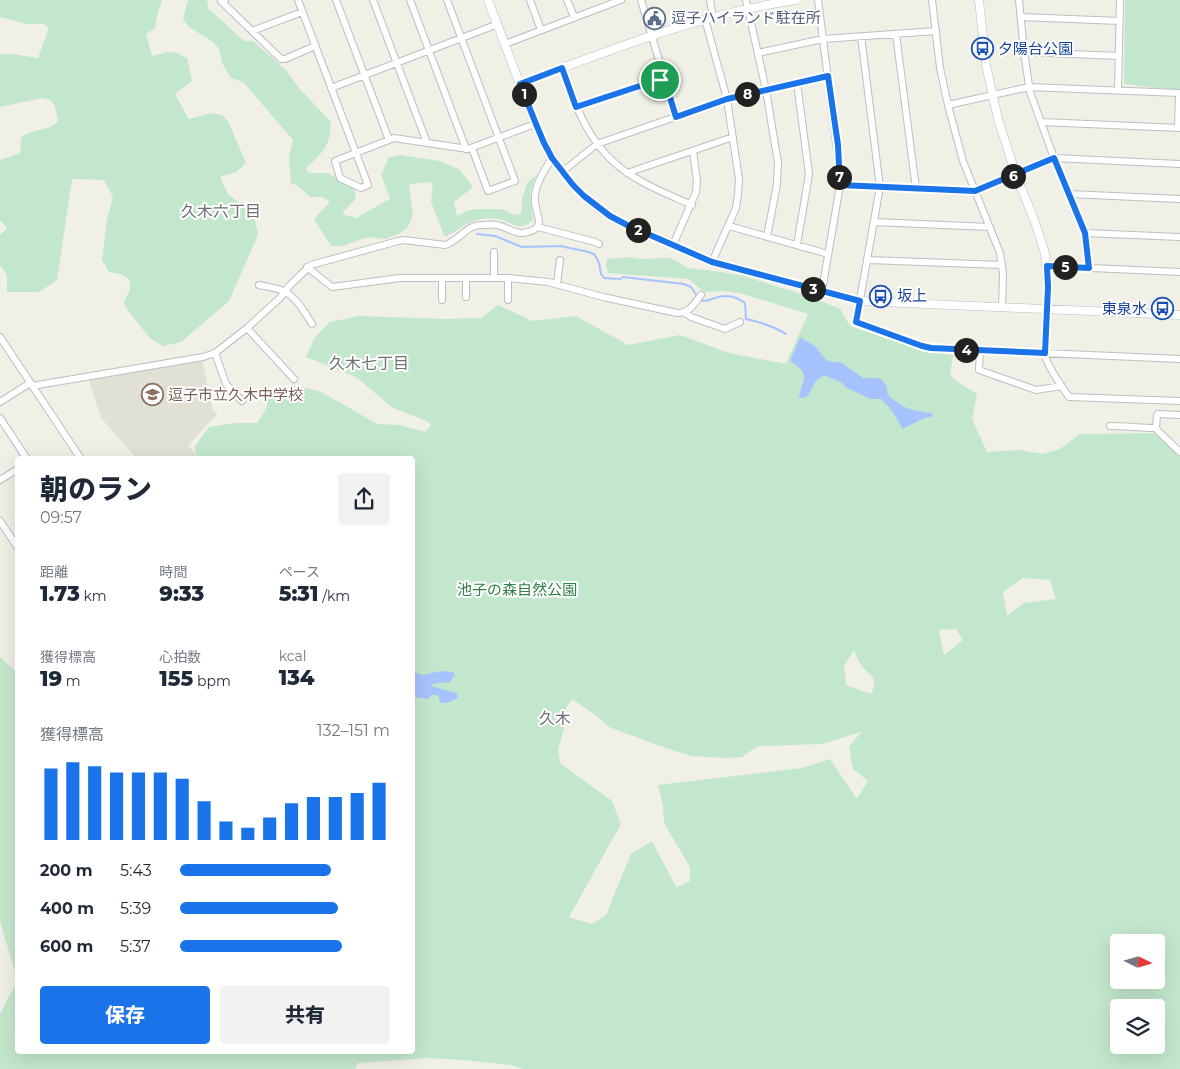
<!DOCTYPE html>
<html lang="ja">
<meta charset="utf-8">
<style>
body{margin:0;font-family:Montserrat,"Noto Sans JP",sans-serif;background:#f2f2f3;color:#1f2937;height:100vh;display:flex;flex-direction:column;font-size:19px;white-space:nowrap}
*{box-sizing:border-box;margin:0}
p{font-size:16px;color:#747a83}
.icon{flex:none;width:28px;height:28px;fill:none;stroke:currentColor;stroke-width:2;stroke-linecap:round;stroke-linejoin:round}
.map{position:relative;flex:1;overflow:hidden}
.panel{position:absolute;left:15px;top:456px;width:400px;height:598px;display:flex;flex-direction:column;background:#fff;border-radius:5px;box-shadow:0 5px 20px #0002}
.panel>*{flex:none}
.needle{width:32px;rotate:95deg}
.buttons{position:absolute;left:1110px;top:934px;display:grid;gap:10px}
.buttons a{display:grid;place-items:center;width:55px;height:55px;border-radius:5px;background:#fff;box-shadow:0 5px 20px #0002;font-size:25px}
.pin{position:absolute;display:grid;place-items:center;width:42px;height:42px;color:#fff;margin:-21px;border:2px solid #fff;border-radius:50%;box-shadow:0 1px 5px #0007}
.km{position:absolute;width:25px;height:25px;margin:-12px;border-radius:50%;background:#222;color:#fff;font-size:14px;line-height:25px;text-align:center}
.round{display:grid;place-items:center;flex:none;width:52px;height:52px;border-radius:5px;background:#f2f2f3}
.head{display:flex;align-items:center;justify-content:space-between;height:85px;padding:0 25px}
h1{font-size:28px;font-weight:800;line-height:38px}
.stats{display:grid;grid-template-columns:repeat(3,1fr);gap:8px;height:85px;padding:5px 25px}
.stats div{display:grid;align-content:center}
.stats b{font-size:21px;font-weight:800}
.stats small{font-size:14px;font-weight:400}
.stats p{font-size:14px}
.chart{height:140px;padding:10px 25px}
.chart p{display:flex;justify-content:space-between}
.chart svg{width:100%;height:90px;margin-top:5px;stroke:#1a73e8;stroke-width:6}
.cta{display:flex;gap:10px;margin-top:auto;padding:10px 25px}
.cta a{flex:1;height:58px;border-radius:5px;background:#1a73e8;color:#fff;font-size:20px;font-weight:800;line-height:58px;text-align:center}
.cta a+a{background:#f2f2f3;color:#1f2937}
ul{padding:0 25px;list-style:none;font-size:16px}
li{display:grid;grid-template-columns:80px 60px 1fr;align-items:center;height:38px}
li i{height:12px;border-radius:6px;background:#1a73e8}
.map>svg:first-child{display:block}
.education{fill:#e0e0d4}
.green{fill:#c3e7cc;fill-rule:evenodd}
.water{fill:#a7c3ff}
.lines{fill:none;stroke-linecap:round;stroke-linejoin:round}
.stream{stroke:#a7c3ff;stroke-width:2}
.minor-casing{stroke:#bdbec4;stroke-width:8}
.tertiary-casing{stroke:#bdbec4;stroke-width:9}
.minor{stroke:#fff;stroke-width:6}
.tertiary{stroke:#fff;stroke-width:8}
.route-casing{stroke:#fff;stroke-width:10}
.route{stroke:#1a73e8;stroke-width:6}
.labels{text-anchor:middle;stroke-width:4;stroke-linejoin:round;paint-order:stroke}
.service-label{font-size:15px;fill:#4e5e75;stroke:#fff;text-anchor:start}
.transit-label{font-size:15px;fill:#164399;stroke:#fff;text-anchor:start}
.education-label{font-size:15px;fill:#785e54;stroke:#fff;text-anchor:start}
.park-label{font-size:15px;fill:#33804a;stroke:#fff}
.neighbourhood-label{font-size:16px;fill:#6f7178;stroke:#fff}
</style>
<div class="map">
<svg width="1180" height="1069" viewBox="0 0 1180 1069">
<rect width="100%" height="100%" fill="#f0f0e6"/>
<path class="education" d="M202 360 213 411 217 414 188 446 201 459H173L170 456 167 459H137L101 418 89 380 90 377Z"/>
<path class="green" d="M0 0H162L157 16 155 28 146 34 152 56C170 52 169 49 187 58L192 81 175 94 189 119 212 113 222 115 228 121 246 163 236 172 220 177 228 194 247 209 255 220 258 235 229 301 181 342 163 346 150 338 126 308 124 302 130 289V280L121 274 109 272 102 260 107 220 113 197 104 180 72 179 57 280 39 292H7V275L0 265V235L7 228 0 220V160L20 153 21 138C31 128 49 132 58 121L55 106 50 100 42 98 0 107V54H12L38 58 49 28 44 24H27L0 17Z
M188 0H207L209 9 244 41H253L286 70 298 87 331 122C330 147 323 152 306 168L308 173H328L354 189 356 198 342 214 356 218 390 199 381 175 389 157 400 155 440 161 460 170 473 187 454 202 457 216 467 211 476 209H502L515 215 521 214 522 199 527 183 536 175 530 193 533 220C517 234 512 220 497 219 492 218 485 218 481 219 467 221 457 231 445 237L431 202 433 182 409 184 413 215 408 227 401 233 385 239 368 237 342 246H331L314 219 330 202 323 197H310L298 186 291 183 289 157 293 140 243 82 231 78 222 63 219 49 213 42 189 27 183 19Z
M1125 0H1180V91L1124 84Z
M629 257 640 259 669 258 677 261 687 268 715 271 743 276 808 296 840 309 850 326 920 350 953 355 950 375 959 383 977 394 972 419 987 452 1019 450 1043 454 1060 449 1080 434 1156 433 1180 456V1069H524L510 1065 463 1060 428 1058 358 1063 355 1069H0V1014L11 993 17 982 18 1051H412V459H199L195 451V446L209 427 235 423H257L266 409 269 394 296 386 319 391 341 403 377 424 399 425 425 432 431 426 429 422 393 408 356 377 306 357 315 337 330 322 359 316 444 319 481 318 498 305 532 321 576 316 628 345 680 335 729 353 786 364 808 314 740 293 722 291 704 292 689 279 608 273 606 266 607 259ZM1023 578 1050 580 1056 599 1024 603 1007 616 1003 592ZM956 629 963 640 944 655 939 630ZM854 650C856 655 858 661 862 666 871 678 879 676 871 694L846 685 844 666ZM572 699 594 714 609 727 657 745 691 756 726 758 742 757 758 746 822 744 861 732 849 747 853 769 868 781 857 799 830 759 802 768 658 785 663 805 664 823 690 867V881L676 887 652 841 631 854 606 915 592 924 569 917 621 824 612 801 560 763 558 749 567 719 562 714ZM1119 942H1156V980H1119ZM1119 1008H1156V1045H1119Z
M0 657 17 673V979L0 921Z"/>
<path class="water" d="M800 337 815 346 827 361 842 363 863 378H878L882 380 886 385 889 397C894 399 898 404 903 406 909 410 925 413 932 413V417L924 418 903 429 890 408 881 399H872L868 398 847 388 842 383 824 375 815 382 808 396 802 398 799 397C804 376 810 374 790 361Z
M412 671 422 675 441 671 453 672 455 675 450 682 432 684 431 686 457 693 458 698 447 703H440L439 697 437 695H431L428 699 413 697Z"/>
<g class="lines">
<path class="stream" d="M477 234 495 236 522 247 560 246 589 252 595 255 599 263 601 274 604 278 620 279 623 277 684 284 691 287 697 296
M701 299 703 301C708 301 711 299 715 298 726 294 737 297 745 303L746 319C761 322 773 326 786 334
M12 442 23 459"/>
<defs>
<path id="minor" d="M225 0 221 1 281 59H285L315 46
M298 0 368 185 361 188 340 178 335 161 394 138 468 149 535 124
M336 0 389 140
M373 0 427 143
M410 0 466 149
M447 0 515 181 488 191 472 148
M530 0 541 30
M567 0 574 17
M641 0 676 117
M710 0 713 17
M746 0 766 90 778 163 777 184 767 237
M818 0 839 166 840 185 822 291
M932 0 940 68 948 105 963 161 1000 253 1003 274 1002 308
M1019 0 1024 52 1030 92 1054 158 1085 233 1089 268
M1021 17 1120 21
M705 19 727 99 739 179 738 194 736 208 712 262
M252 31 302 12
M896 34 916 189
M861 36 880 187 856 322 911 343 931 348 1180 359
M505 44 621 0
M1024 52 1119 56
M758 53 823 39 936 31
M562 69C579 115 593 155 639 180 656 190 674 197 692 205
M797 83 809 174 797 245
M331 88 498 24
M1118 91 1120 0
M948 105 1029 87 1179 93 1178 128
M576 107 664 78
M1041 122 1180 128
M562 172 597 144 727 99 828 76
M627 173 733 137
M840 185 975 191 1054 158 1180 164
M1069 194 1180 199
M874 222 990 227
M729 226 828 254
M538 227 595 242 599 244
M1085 233 1180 237
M673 245 696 192 697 181 693 151
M868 260 1002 265
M1047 266 1180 272
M307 267 332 287 400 278H508L548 282 603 297 677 313C690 313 693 305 701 295
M442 278V300
M466 278V297
M494 278V252
M508 278V300
M557 284 560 260
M259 285C267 287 279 288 286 292 298 300 305 313 312 324
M1047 309C1046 321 1043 346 1045 356 1048 367 1062 387 1069 397L1180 401
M685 313 691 317 725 329 740 322
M247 328 294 379
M0 337 81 459
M980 350 979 370 1036 390 1062 386
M215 353 226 384 242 401
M32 386 203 357 215 353 247 328 281 297 289 286 311 265 398 241 404 240 445 245C459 241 467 224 482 225 487 225 493 224 497 225 511 228 516 237 531 231 536 229 537 228 539 223 539 217 536 210 535 203 533 187 544 171 552 158
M0 402 30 383
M1180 415 1158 414 1157 415 1156 428 1158 431 1180 452
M0 418 27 459
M1110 426C1126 426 1141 428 1156 428
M0 480 18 469
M0 521 18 548"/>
<path id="tertiary" d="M488 0 535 124 544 143 562 172 584 196 597 207 610 216 627 225 700 257 721 265 860 301 1180 315
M979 0 986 65 998 119 1016 175 1035 222 1045 253 1048 287 1047 309
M520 84C610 50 700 14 796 0"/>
</defs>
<use href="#minor" class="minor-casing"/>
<use href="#tertiary" class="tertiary-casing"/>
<use href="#minor" class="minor"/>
<use href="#tertiary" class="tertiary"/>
</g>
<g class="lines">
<defs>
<path id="route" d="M562 68 576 107 664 78 676 117 727 99 828 76 838 145 840 185 975 191 1054 158 1085 233 1089 268 1047 266 1048 287 1045 353 931 348 922 346 856 322 860 301 712 262 627 225 610 216 584 196 573 185 552 158 544 143 536 124 520 84Z"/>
</defs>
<use href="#route" class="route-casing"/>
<use href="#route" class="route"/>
</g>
<defs>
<symbol id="civic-ring" viewBox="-11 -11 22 22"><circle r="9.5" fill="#fff" stroke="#5c6f8a" stroke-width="1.5"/><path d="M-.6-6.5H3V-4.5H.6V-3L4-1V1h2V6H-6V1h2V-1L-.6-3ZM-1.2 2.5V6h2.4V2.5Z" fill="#5c6f8a"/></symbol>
<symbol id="bus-ring" viewBox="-11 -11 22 22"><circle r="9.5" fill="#fff" stroke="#1a4fb4" stroke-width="1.5"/><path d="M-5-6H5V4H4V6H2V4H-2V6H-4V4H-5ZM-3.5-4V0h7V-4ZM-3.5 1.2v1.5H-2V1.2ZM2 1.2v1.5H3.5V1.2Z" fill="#1a4fb4"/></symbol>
<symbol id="school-ring" viewBox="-11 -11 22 22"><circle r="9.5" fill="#fff" stroke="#8d6e63" stroke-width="1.5"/><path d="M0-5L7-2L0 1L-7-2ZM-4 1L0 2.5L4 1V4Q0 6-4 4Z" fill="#8d6e63"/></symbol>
</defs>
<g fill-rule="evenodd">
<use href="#civic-ring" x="642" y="6" width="25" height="25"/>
<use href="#bus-ring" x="970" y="36" width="25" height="25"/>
<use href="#bus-ring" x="868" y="284" width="25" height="25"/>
<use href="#bus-ring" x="1150" y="296" width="25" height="25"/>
<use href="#school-ring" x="140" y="382" width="25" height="25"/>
</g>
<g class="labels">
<g class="service-label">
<text x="671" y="23">逗子ハイランド駐在所</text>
</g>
<g class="transit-label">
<text x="998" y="54">夕陽台公園</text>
<text x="897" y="301">坂上</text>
<text x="1147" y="314" text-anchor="end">東泉水</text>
</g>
<g class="education-label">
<text x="168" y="400">逗子市立久木中学校</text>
</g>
<g class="park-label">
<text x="517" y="595">池子の森自然公園</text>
</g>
<g class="neighbourhood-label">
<text x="221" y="217">久木六丁目</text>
<text x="369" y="369">久木七丁目</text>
<text x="555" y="724">久木</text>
</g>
</g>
</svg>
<div class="buttons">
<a><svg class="needle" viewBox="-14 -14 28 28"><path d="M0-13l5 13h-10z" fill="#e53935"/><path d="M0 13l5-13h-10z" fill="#747a83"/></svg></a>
<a><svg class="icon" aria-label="layers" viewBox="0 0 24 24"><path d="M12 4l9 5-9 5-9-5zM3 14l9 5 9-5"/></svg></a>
</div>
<div class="pin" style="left:660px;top:80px;background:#1e9e55"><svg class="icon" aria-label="arrive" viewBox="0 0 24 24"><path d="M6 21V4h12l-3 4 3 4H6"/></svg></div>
<b class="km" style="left:524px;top:94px">1</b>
<b class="km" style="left:638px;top:230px">2</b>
<b class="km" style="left:813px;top:289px">3</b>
<b class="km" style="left:966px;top:350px">4</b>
<b class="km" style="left:1065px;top:267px">5</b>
<b class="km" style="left:1013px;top:176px">6</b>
<b class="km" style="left:839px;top:177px">7</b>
<b class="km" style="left:747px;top:94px">8</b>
<section class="panel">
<div class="head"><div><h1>朝のラン</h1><p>09:57</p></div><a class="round"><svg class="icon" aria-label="share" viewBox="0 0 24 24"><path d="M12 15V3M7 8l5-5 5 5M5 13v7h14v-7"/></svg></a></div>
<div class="stats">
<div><p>距離</p><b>1.73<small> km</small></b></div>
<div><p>時間</p><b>9:33</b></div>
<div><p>ペース</p><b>5:31<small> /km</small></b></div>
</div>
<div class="stats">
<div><p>獲得標高</p><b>19<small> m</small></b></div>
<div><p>心拍数</p><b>155<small> bpm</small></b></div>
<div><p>kcal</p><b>134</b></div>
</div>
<div class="chart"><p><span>獲得標高</span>132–151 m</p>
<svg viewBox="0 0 160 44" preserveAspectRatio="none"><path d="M5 44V9M15 44V6M25 44V8M35 44V11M45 44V11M55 44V11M65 44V14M75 44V25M85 44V35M95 44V38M105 44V33M115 44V26M125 44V23M135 44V23M145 44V21M155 44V16"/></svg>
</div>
<ul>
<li><b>200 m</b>5:43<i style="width:72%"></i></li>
<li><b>400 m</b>5:39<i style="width:75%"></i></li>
<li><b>600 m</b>5:37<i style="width:77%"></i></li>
</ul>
<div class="cta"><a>保存</a><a>共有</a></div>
</section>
</div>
